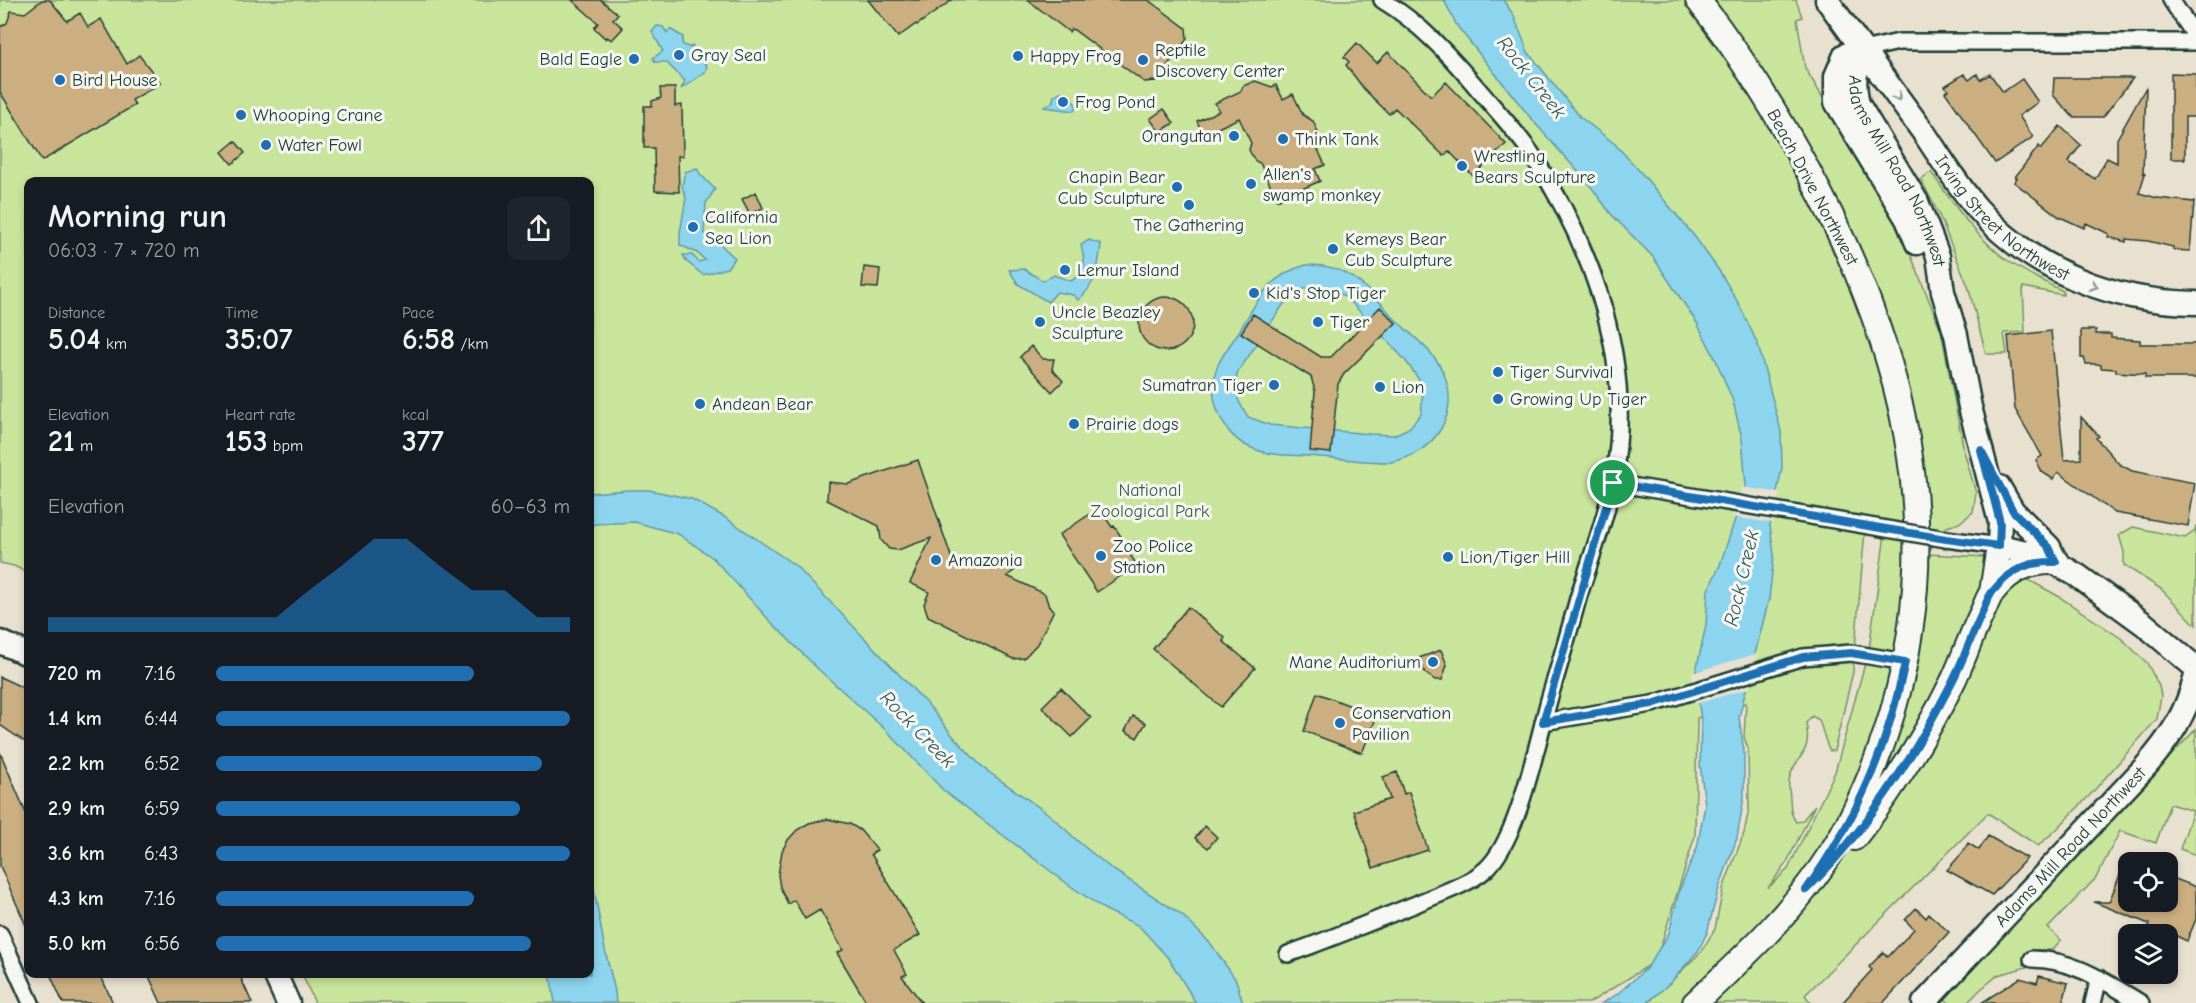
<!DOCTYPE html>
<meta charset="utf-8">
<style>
body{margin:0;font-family:"Comic Neue",sans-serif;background:#20242c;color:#f1f3f6;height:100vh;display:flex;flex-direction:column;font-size:22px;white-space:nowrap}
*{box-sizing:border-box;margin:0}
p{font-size:20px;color:#9ea1a6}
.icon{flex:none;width:33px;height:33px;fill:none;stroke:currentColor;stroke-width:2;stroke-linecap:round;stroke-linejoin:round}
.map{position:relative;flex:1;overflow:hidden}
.drawer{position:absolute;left:24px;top:177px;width:570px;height:801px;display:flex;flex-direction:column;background:#171b24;border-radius:12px;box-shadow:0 3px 9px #0003}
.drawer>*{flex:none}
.fabs{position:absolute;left:2118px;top:852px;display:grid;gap:12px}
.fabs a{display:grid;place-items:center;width:60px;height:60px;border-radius:12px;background:#171b24;box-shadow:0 3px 9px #0003;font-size:30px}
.pin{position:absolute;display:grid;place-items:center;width:51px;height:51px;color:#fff;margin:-26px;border:3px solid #fff;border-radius:50%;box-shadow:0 2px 6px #0007}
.round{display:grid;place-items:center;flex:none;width:63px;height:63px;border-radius:12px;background:#20242c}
.headline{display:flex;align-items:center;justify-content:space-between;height:102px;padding:0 24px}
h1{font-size:33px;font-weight:800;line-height:45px}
.metrics{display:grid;grid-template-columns:repeat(3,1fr);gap:9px;height:102px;padding:6px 24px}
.metrics div{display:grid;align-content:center}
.metrics b{font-size:30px;font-weight:800}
.metrics small{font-size:16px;font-weight:400}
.metrics p{font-size:16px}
.chart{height:168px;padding:12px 24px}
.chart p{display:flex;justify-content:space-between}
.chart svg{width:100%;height:108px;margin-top:6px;fill:#1f6fb2;opacity:.7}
ul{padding:0 24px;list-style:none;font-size:20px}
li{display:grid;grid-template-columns:96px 72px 1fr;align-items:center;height:45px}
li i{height:15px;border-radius:8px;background:#1f6fb2}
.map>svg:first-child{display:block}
.green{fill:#c9e59c;stroke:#749168;stroke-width:1.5;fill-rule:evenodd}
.water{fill:#8dd5ee;stroke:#6198a4;stroke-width:1.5;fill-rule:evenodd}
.pier{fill:#e9e1d0}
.building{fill:#ccaf81;stroke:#1f3d34;stroke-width:1.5}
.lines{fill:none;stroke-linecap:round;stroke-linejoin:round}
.street-casing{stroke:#1f3d34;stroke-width:20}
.secondary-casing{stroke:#1f3d34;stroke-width:27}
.primary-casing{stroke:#1f3d34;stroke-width:28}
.street{stroke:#f6f6f2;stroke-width:15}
.secondary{stroke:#f6f6f2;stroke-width:22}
.primary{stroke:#f6f6f2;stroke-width:24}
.street-bridge-casing{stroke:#1f3d34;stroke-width:20;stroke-linecap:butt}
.street-bridge{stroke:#f6f6f2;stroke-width:15}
.oneway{stroke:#8a9a93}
.route-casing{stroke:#fff;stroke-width:12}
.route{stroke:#1f6fb2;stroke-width:8}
.poi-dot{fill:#1f6fb2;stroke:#f6f6f2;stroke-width:2}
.labels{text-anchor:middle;stroke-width:6;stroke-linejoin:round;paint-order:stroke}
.poi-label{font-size:18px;fill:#1f3d34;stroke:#f6f6f2;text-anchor:start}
.street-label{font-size:18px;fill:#1f3d34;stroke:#f6f6f2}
.park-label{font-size:18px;fill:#415f49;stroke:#f6f6f2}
.water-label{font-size:20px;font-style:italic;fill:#355b59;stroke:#f6f6f2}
</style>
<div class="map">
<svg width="2196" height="1003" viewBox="0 0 2196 1003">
<rect width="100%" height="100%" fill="#e9e1d0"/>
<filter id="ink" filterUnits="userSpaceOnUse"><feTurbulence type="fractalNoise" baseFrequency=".0167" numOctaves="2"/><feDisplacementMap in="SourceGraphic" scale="12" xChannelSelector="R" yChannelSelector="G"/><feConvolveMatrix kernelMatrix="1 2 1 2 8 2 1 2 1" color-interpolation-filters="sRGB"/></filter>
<g filter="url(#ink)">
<path class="green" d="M0 0H1796L1802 17 1797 19 1805 68 1897 221 1941 330 1964 451 1976 493 1973 512 1959 523 1947 527 1927 554 1987 557 2058 596 2122 639 2147 663 2159 686 2161 696 2157 719 2091 794 2057 829 2038 846 1988 813 1805 995 1811 1003H1648L1701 952 1715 929 1723 889 1744 833 1749 809 1748 749 1744 737 1746 703 1697 718 1695 836 1656 961 1589 1003H315L302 974H590V182H28V573L14 566 0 563ZM1866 518 1883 519 1884 542 1869 649 1835 772 1788 869 1768 888 1787 862 1815 805 1802 821 1796 822C1790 813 1791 809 1790 799 1790 793 1788 786 1789 780 1794 755 1813 757 1806 723L1812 716 1819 720 1828 748 1830 751H1834L1853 672Z
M1931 172C1953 203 1975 237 2007 260 2024 272 2044 282 2063 291V295L2023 287 2025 332 2004 333 2007 354H1986L1968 286 1939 215 1921 179Z
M2196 525V625L2161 589 2124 565V552L2119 535 2133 527 2185 538 2195 531Z
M2196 729V855L2180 849 2193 811 2170 804 2156 843 2120 831 2096 878 2048 928 2061 940 2052 950H2030L2027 967 1998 975 1980 990 1967 1003H1949L1944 998Z"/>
<path class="water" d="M1444 0H1503L1513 14 1528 52 1580 117 1615 144 1644 176 1695 237 1720 272 1740 306 1758 345 1781 431 1782 468 1770 525 1774 555 1769 599 1739 717 1744 752V797L1737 838 1718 891 1707 933 1698 951 1671 982 1647 1003H1602L1616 995 1647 968 1669 933 1679 891 1697 848 1705 805 1700 764 1701 720 1695 676 1706 625 1708 590 1720 565 1746 486 1742 439 1733 401 1715 358 1697 323 1653 257 1611 214 1589 184 1534 122 1457 26Z
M657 26 663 27 667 33 670 29 683 37 682 44 690 48 692 45 707 66 705 72 681 89 685 81 666 62H655L653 58 663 51 652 32Z
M1060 92 1066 93 1077 106 1074 111 1044 107 1052 103 1054 96Z
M697 168 700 174 715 189 706 203 704 233 721 245 735 258 727 268 703 275 686 261 683 255H692L699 262 705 260 697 253 680 245V233L686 198 682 186 685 172Z
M1089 240 1101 244C1099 265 1096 286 1078 300L1073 295 1057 292 1048 302 1018 284 1009 270 1024 269 1043 281 1054 275 1071 281C1088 271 1085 262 1081 245Z
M1306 265C1353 263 1370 293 1399 323 1414 337 1433 351 1442 370 1463 412 1435 454 1391 462 1364 462 1336 458 1309 456 1291 455 1271 456 1254 449 1223 438 1207 400 1216 370 1221 355 1232 343 1240 330 1258 299 1269 275 1306 265ZM1322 287 1338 292 1349 300 1405 360 1420 381 1423 389 1421 414 1409 428 1394 435 1370 434 1270 425 1248 417 1239 402 1234 386 1238 372 1283 305 1292 295 1306 288Z
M629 490H649L692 499 726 518 796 566 930 707 953 736 983 768 1050 815 1081 844 1112 869 1182 915 1211 944 1236 980 1243 1003H1196L1169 959 1139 926 1104 909 1069 885 943 790 889 733 817 668 769 620 713 558 678 534 635 522 594 524 590 529V493Z
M590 868 605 950 615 991 616 1003H555L550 974H590Z"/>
<path class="pier" d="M1742 487 1780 493 1773 523 1732 517Z
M1759 653 1749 688 1696 704 1692 673Z"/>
<path class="building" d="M42 0H50L67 21 80 13 88 27 101 19 127 64 139 55 161 83 132 100 135 105 42 161 0 92V27L7 23 11 11 25 13Z
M572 0H601L618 14 613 19 623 28 612 40 607 37 606 39 594 28 598 23Z
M868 0H952L917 25 916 24 898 37Z
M1028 0H1148L1186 28 1187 39 1156 81 1144 82 1074 30 1071 29 1069 32Z
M1357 43 1377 63 1388 52 1431 96 1446 82 1506 144 1473 176 1449 151 1444 156 1395 108 1389 114 1364 89 1346 65 1349 62 1344 57Z
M2171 73 2196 74V117H2185V159H2171Z
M1964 74 1969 80 1977 74 1980 80 1990 74 2003 92 2022 79 2038 102 2019 116 2033 137 1995 163 1945 92 1948 90 1945 86Z
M2054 78H2133L2103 117H2073L2053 95Z
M1255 81 1272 87 1276 85 1283 99 1293 94 1303 115 1313 121 1318 132 1315 143 1325 165 1315 169 1320 181 1277 200 1260 163 1255 161 1249 150 1251 143 1239 118 1203 135 1197 121 1219 111 1215 103 1241 91 1243 86Z
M2146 87 2143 173 2145 174 2139 193 2157 198 2194 202 2190 251 2173 250V247L2148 241 2126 239V242L2108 237 2109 234 2086 223 2084 228 2058 216 2014 182 2017 178 2015 177 2039 146 2041 149 2060 126 2081 145 2068 162 2095 179 2107 158 2117 163V139Z
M660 88H675V106L682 105 683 156H678L679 192 655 191 654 148H644V106H652V101L661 98Z
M1164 109 1174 123 1160 132 1150 119Z
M235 141 245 153 232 164 222 152Z
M756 192 763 208 750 214 742 199Z
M864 267 880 269 878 288 862 287Z
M1139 324a27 27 0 1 1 54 0a27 27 0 1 1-54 0Z
M1380 307 1396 323 1344 374 1338 384 1331 453 1310 451 1315 391 1311 377 1241 333 1253 314 1321 357H1331Z
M2081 330H2096V334H2111V338L2140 340V344H2196V378H2145V374L2116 372V369L2101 368V365L2098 364H2086L2084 358H2081Z
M2051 331 2064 460 2081 459V417L2099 436 2096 438 2119 464 2132 471 2195 483 2188 526 2115 513 2058 472 2053 479 2042 472 2036 460 2042 456 2015 409 2008 336Z
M1031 346 1043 359H1054L1052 369 1063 381 1052 392 1020 357Z
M918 460 954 565 972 560 983 561 985 557 1014 571 1007 576 1045 594 1049 607 1054 610 1037 644 1024 658 1013 659 928 616 924 604 929 592 910 583 931 538 898 550 889 549 881 540 879 526 827 500 828 482 848 484Z
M1099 508 1112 527 1114 526 1120 535 1126 545 1124 546 1137 565 1097 592 1059 535Z
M1188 607 1225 638 1223 641 1255 668 1221 707 1153 649Z
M1441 650 1447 665 1442 680H1435L1425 673 1419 658Z
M0 677 28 690V744L0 725Z
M1061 688 1091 718 1072 737 1042 707Z
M1317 693 1377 716 1362 753 1304 731Z
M1133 716 1146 723 1137 738 1125 731Z
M0 752 28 818V930L0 866Z
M1397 772 1404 794 1409 792 1428 850 1373 868 1354 811 1390 799 1383 777Z
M828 819 850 824 860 830 877 850 871 854 920 935 894 950 907 974 902 976 922 1003H867L837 953 843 950 820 910 805 919 794 900 788 904 780 887 778 875 782 851 788 840 797 830 809 823Z
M1205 826 1217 837 1208 848 1195 838Z
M1988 836 2027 858 1992 895 1947 870 1963 852 1968 843 1979 850Z
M2128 855V902H2168V876L2196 887V919L2187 941 2172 934H2145L2149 924 2094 902H2109Z
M1916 908 1926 918 1929 914 1949 932 1883 1003H1842L1872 970 1869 967 1883 952 1888 957 1914 929 1905 920Z
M50 974H100L113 1003H63Z
M148 974H239L252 1003H161Z
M2039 976 2068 983 2063 1003H1981L2020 978 2037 983Z"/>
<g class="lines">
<defs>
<path id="street" d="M2171 0 2196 37
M1863 50 1899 42H2196
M1613 483 1662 491
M1946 539 1999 546
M1543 722 1652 704 1803 657 1851 653 1905 662
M0 934 31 1003
M1288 954C1331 939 1373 921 1416 904 1438 894 1466 886 1485 870 1519 841 1538 737 1551 693 1561 660 1570 628 1579 595 1595 546 1614 497 1618 445 1627 342 1587 238 1531 153 1515 130 1496 110 1478 89 1449 55 1420 23 1382 0
M2032 959C2073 959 2107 983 2141 1003
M2093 1003 2099 978"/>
<g id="secondary">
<path id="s1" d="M1827 0C1859 45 1892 89 1924 133 1941 158 1957 185 1977 208 2032 271 2113 302 2196 303"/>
<path id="s2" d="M1863 50C1855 71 1853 81 1858 104L1917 202 1938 256 1943 292 1956 335 1970 407 2000 522 1999 546 2044 556 2078 576 2144 624 2196 668"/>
<path d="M1863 50 1845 55 1836 76V102L1907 219 1917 243"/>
<path d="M1999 487 2013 511 2049 547 2056 562"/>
<path d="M0 642 28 654"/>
<path d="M275 974 288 1003"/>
<path id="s3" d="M1924 1003 2146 766C2171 737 2186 714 2196 676"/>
</g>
<path id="primary" d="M1992 592 1999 546
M1854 838C1893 789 1927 734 1954 679 1964 657 1972 633 1983 611 1986 605 1988 597 1993 591 2011 569 2029 561 2057 562
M1695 1003C1744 957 1795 910 1831 853 1859 809 1877 763 1892 714 1949 520 1901 343 1808 171 1776 111 1739 53 1698 0"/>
</defs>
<use href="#street" class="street-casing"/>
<use href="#secondary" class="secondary-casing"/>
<use href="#primary" class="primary-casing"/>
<use href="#street" class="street"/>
<use href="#secondary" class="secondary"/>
<use href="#primary" class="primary"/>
<defs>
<path id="street-bridge" d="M1662 491 1946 539"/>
</defs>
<use href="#street-bridge" class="street-bridge-casing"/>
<use href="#street-bridge" class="street-bridge"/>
</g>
<defs><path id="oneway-chevron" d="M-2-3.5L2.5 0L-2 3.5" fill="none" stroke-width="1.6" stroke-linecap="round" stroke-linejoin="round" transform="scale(1.5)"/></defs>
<g class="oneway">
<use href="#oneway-chevron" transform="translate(1897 97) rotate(54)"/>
<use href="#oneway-chevron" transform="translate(2094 286) rotate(19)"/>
</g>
</g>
<g class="lines" filter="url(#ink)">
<defs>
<path id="route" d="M1981 450 2013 511 2049 547 2056 562C2029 561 2011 569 1993 591 1988 596 1986 604 1983 611 1972 634 1964 659 1952 682 1913 758 1867 830 1806 890 1859 815 1886 752 1905 662L1851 653 1803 657 1652 704 1543 722 1613 483 1946 539 1999 546 2000 522Z"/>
</defs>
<use href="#route" class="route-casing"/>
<use href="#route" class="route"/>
</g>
<g class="poi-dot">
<circle cx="679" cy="55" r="6"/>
<circle cx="1018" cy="56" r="6"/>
<circle cx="634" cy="59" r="6"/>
<circle cx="1143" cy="60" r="6"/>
<circle cx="60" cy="80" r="6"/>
<circle cx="1063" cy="102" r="6"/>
<circle cx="241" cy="115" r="6"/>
<circle cx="1234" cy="136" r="6"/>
<circle cx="1283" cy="139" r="6"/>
<circle cx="266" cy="145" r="6"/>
<circle cx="1462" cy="166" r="6"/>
<circle cx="1251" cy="184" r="6"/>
<circle cx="1177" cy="187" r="6"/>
<circle cx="1189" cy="205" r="6"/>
<circle cx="693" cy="227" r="6"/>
<circle cx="1333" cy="249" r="6"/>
<circle cx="1065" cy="270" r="6"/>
<circle cx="1254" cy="293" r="6"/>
<circle cx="1040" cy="322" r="6"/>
<circle cx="1318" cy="322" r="6"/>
<circle cx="1498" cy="372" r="6"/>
<circle cx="1274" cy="385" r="6"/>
<circle cx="1380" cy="387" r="6"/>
<circle cx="1498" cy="399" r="6"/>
<circle cx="700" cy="404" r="6"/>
<circle cx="1074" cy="424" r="6"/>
<circle cx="1101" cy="556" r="6"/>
<circle cx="1448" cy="557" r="6"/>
<circle cx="936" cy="560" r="6"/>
<circle cx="1433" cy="662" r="6"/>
<circle cx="1340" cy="723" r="6"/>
</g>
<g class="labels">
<g class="poi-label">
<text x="1155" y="56">Reptile<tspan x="1155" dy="21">Discovery Center</tspan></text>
<text x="691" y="61">Gray Seal</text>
<text x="1030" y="62">Happy Frog</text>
<text x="622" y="65" text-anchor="end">Bald Eagle</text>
<text x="72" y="86">Bird House</text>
<text x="1075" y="108">Frog Pond</text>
<text x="253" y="121">Whooping Crane</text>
<text x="1222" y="142" text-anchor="end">Orangutan</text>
<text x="1295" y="145">Think Tank</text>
<text x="278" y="151">Water Fowl</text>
<text x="1474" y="162">Wrestling<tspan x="1474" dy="21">Bears Sculpture</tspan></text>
<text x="1263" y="180">Allen's<tspan x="1263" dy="21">swamp monkey</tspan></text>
<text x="1165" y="183" text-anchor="end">Chapin Bear<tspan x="1165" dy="21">Cub Sculpture</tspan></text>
<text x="705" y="223">California<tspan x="705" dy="21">Sea Lion</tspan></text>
<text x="1189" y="231" text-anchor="middle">The Gathering</text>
<text x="1345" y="245">Kemeys Bear<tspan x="1345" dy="21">Cub Sculpture</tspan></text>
<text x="1077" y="276">Lemur Island</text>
<text x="1266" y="299">Kid's Stop Tiger</text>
<text x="1052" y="318">Uncle Beazley<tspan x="1052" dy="21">Sculpture</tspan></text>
<text x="1330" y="328">Tiger</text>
<text x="1510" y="378">Tiger Survival</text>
<text x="1262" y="391" text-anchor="end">Sumatran Tiger</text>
<text x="1392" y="393">Lion</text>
<text x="1510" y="405">Growing Up Tiger</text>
<text x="712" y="410">Andean Bear</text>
<text x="1086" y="430">Prairie dogs</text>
<text x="1113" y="552">Zoo Police<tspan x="1113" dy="21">Station</tspan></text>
<text x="1460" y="563">Lion/Tiger Hill</text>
<text x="948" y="566">Amazonia</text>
<text x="1421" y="668" text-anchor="end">Mane Auditorium</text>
<text x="1352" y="719">Conservation<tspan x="1352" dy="21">Pavilion</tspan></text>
</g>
<g class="street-label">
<text dy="6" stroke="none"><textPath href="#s2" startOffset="132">Adams Mill Road Northwest</textPath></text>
<text transform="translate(1813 187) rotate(62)" y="6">Beach Drive Northwest</text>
<text dy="6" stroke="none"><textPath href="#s1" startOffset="282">Irving Street Northwest</textPath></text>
<text dy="6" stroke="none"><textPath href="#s3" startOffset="214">Adams Mill Road Northwest</textPath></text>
</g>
<g class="park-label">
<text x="1150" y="496">National<tspan x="1150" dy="21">Zoological Park</tspan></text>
</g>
<g class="water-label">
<text transform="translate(1532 77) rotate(52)" y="7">Rock Creek</text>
<text transform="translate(1741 578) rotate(-77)" y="7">Rock Creek</text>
<text transform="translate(918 729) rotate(46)" y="7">Rock Creek</text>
</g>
</g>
</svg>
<div class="fabs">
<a><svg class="icon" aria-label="locate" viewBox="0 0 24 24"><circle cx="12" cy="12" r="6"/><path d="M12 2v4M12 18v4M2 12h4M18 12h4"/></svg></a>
<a><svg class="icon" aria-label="layers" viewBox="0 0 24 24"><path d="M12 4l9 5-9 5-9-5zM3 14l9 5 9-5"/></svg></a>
</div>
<div class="pin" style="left:1613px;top:483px;background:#1e9e55"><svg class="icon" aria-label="arrive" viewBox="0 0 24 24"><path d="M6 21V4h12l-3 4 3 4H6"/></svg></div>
<section class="drawer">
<div class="headline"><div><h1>Morning run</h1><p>06:03 · 7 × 720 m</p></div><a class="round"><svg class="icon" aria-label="share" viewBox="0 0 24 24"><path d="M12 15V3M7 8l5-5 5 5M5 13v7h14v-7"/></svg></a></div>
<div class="metrics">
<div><p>Distance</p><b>5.04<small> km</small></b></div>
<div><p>Time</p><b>35:07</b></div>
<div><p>Pace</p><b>6:58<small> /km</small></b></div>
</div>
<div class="metrics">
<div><p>Elevation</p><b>21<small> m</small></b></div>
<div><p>Heart rate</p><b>153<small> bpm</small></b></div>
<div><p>kcal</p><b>377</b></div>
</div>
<div class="chart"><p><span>Elevation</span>60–63 m</p>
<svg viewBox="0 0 160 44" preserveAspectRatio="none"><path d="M0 44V38L10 38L20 38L30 38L40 38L50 38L60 38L70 38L80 27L90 17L100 6L110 6L120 17L130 27L140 27L150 38L160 38V44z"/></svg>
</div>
<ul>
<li><b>720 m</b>7:16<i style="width:73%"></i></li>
<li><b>1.4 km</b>6:44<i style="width:100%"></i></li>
<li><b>2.2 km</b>6:52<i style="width:92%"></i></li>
<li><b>2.9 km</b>6:59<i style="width:86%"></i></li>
<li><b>3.6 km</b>6:43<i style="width:100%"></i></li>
<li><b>4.3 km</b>7:16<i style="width:73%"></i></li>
<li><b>5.0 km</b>6:56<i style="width:89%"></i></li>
</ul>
</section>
</div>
